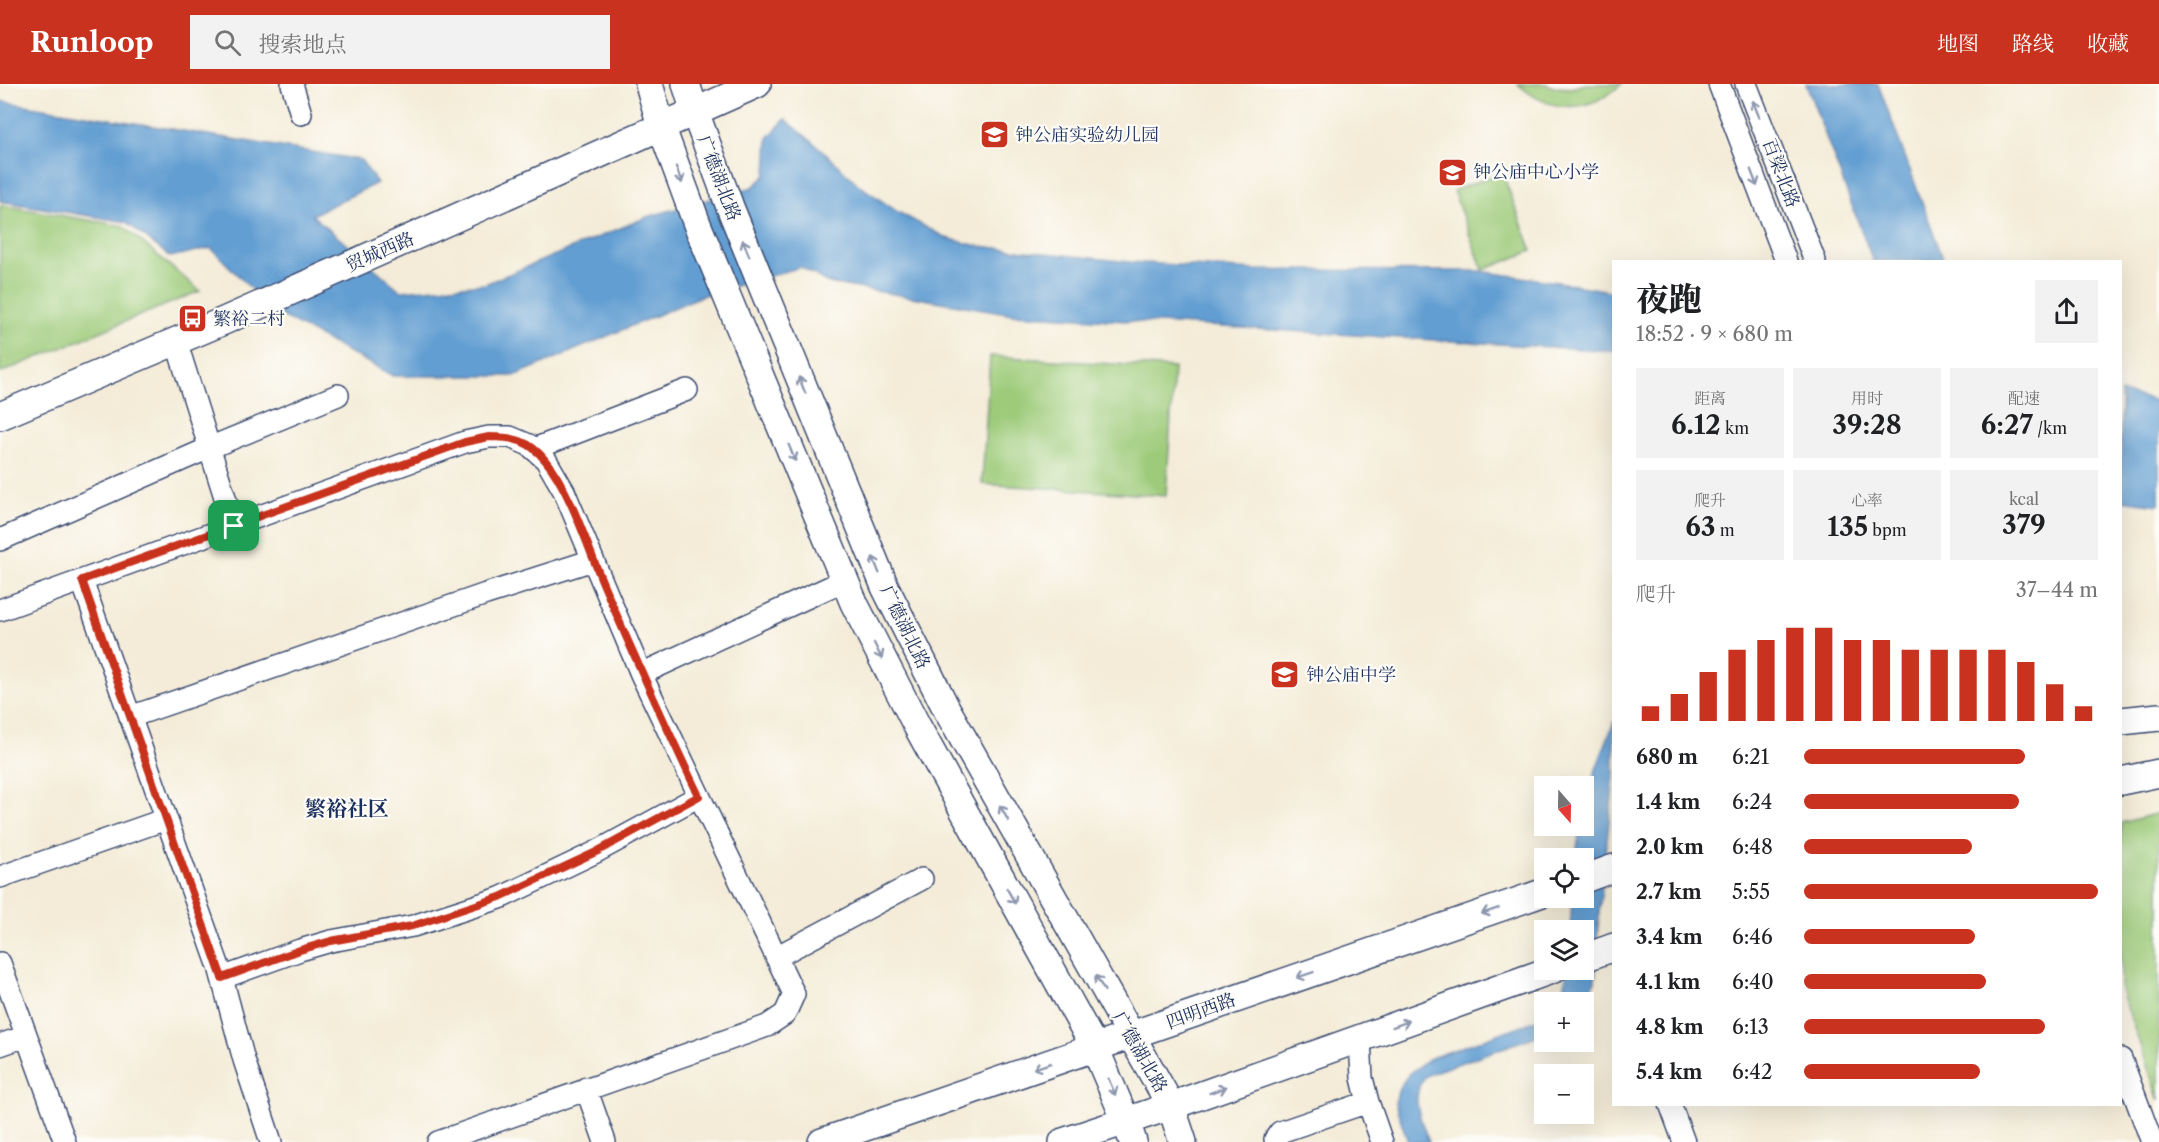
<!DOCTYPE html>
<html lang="zh">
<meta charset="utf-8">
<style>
body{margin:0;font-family:"Libre Caslon Text","Noto Serif SC",serif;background:#f2f2f2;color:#202124;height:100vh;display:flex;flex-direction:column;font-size:22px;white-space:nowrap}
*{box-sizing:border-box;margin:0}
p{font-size:20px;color:#757577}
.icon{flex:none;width:33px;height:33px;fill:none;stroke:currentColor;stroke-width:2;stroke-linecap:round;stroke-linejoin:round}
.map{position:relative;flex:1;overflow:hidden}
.details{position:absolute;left:1612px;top:176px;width:510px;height:846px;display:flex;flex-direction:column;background:#fff;border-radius:0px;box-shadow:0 6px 24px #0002}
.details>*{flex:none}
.needle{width:39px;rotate:160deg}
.tools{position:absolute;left:1534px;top:692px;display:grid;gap:12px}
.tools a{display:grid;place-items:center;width:60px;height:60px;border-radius:0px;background:#fff;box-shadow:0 6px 24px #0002;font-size:30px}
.pin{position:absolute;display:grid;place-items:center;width:51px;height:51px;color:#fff;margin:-26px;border-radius:12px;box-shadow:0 3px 9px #0006}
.round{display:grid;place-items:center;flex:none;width:63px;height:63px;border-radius:0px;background:#f2f2f2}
.headline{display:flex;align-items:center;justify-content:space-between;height:102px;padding:0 24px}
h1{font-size:33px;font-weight:800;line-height:45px}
.metrics{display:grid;grid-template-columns:repeat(3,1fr);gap:9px;height:102px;padding:6px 24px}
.metrics div{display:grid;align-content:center;border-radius:0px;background:#f2f2f2;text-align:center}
.metrics b{font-size:26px;font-weight:800}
.metrics small{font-size:16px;font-weight:400}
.metrics p{font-size:16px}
.chart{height:168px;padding:12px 24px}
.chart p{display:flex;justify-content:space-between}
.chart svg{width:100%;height:108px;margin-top:6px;stroke:#c8321e;stroke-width:6}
ul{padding:0 24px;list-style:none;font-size:20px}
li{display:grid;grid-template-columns:96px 72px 1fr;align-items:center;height:45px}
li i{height:15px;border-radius:8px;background:#c8321e}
header{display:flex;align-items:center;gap:36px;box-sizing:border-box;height:84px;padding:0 30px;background:#c8321e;color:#fff}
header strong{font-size:28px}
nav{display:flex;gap:33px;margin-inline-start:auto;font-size:21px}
.search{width:420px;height:54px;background:#f2f2f2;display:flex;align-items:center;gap:15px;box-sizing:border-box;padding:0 21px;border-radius:0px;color:#757577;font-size:22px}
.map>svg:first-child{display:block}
.green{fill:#9dcb79;stroke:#5c7d6c;stroke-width:1.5}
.water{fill:#629ed2;stroke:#3e6698;stroke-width:1.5}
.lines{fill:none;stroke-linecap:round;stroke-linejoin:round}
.minor-casing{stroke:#3c4b70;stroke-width:24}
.major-casing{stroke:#3c4b70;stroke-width:30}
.minor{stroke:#fff;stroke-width:21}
.major{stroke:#fff;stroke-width:27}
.oneway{stroke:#8d97ae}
.route-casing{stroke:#fff;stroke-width:12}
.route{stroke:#c8321e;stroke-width:8}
.labels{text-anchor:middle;stroke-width:4.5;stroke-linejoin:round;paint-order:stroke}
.poi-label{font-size:18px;fill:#1b2f5e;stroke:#fdfcf7;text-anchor:start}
.street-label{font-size:18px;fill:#1b2f5e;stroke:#fdfcf7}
.quarter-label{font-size:21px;font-weight:bold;fill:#1b2f5e;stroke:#fdfcf7}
</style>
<header>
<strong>Runloop</strong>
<div class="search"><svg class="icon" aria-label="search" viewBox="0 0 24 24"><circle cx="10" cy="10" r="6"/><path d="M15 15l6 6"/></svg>搜索地点</div>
<nav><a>地图</a><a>路线</a><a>收藏</a></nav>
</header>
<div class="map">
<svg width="2159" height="1058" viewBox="0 0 2159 1058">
<rect width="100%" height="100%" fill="#fdfcf7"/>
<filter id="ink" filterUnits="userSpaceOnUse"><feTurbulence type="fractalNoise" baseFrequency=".0167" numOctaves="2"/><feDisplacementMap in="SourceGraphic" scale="12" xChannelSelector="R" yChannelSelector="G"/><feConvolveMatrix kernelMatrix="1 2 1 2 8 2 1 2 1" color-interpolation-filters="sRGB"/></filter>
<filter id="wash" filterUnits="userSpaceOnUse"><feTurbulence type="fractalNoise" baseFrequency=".008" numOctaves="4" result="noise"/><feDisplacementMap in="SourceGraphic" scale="24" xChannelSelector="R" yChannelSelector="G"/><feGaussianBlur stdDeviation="1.35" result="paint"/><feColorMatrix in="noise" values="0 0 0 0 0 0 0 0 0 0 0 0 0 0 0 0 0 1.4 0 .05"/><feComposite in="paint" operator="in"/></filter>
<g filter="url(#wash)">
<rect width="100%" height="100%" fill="#f4ecd8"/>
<path class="green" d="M1518 0H1547L1553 3 1571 4 1586 0H1622C1590 29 1551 31 1518 0Z
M1502 88 1532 167 1483 186 1453 107Z
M0 121 123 142 200 207 0 289Z
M990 272 1174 284 1166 412 982 400Z
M2159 729V1016L2121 906V739Z"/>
<path class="water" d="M1806 0H1878L1944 177H1873Z
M0 17 361 76 377 99 312 131 401 207 485 200 647 133 753 103 766 91 768 54 785 35 821 65 859 101 898 128 946 154 978 162 1130 178 1254 186 1479 187 1558 198 1614 208V267L1013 230 828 199 801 183 704 211 514 292H393L274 228 211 164 170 173 126 138 0 117Z
M2121 309 2159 317V421L2121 416Z
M1614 637V694L1599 830 1595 897 1584 919 1562 918 1567 885H1584V846H1570L1572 813H1584V774H1575L1581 741H1584C1584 706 1603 670 1614 637Z
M1545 933V949L1437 987C1433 989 1427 991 1424 994 1409 1013 1422 1039 1429 1058H1408L1395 1019 1399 1004 1409 990 1431 974Z"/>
</g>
<g filter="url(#ink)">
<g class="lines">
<defs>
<path id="minor" d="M292 0 301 30
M1719 0 1786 177
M1746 0 1815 177
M176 257 234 442
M534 365 687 306
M0 456 209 364 338 311
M82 497 219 883 244 976 271 1058
M0 526 465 358 489 353H510L529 361 546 376 564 407 641 590 794 910 785 930 767 942 438 1058
M641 590 845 496
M130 633 486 510 593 476
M0 793 166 735
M776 873 922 795
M0 879 65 1058
M222 894 300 866 331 857 413 842 500 814 596 768 699 712
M1360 955 1362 994 1368 1018 1382 1058
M0 961 26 952
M2121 975 2152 1058
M586 1004 605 1058
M1670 1020 1684 1058
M1276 1058 1275 1055 1280 1048 1368 1018"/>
<path id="major" d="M649 0 661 42 697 140 854 519 917 642 1095 964 1126 1037 1133 1058
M686 0 695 28 730 123 885 503 947 626 1171 1022 1183 1058
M0 332 226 236 757 0
M2121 637 2159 633
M2121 697 2159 689
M1584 795 1614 784
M1584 874 1614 863
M822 1058 1545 808
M1063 1058 1171 1022 1554 885"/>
</defs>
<use href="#minor" class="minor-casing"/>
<use href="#major" class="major-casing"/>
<use href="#minor" class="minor"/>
<use href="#major" class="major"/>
</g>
<defs><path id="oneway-shaft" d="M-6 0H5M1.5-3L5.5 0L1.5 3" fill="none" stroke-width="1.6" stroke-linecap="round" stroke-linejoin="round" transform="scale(1.5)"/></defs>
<g class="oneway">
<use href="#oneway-shaft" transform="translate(1756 25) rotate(-111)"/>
<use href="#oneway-shaft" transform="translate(679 91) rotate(70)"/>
<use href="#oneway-shaft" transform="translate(1754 94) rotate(69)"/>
<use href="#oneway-shaft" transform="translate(746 164) rotate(-112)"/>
<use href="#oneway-shaft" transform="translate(802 301) rotate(-112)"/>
<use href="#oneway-shaft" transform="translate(792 369) rotate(68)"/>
<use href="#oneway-shaft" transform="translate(876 481) rotate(-112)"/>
<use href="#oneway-shaft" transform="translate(878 567) rotate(64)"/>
<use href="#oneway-shaft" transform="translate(1004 729) rotate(-119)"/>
<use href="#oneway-shaft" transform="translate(1011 812) rotate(61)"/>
<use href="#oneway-shaft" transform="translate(1490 827) rotate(161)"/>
<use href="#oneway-shaft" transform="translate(1305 891) rotate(161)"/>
<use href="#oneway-shaft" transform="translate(1100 899) rotate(-120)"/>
<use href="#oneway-shaft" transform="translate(1401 940) rotate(-20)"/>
<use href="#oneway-shaft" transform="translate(1042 982) rotate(161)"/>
<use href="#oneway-shaft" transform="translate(1112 1003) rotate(67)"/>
<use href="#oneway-shaft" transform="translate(1218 1006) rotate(-20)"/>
</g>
</g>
<g class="lines" filter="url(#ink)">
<defs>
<path id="route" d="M489 353C513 353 529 356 545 376 570 405 589 467 605 504 635 574 666 643 699 712L596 768 500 813 412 842 331 857 300 866 222 894 82 496 465 358Z"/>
</defs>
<use href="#route" class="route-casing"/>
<use href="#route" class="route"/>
</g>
<defs>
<symbol id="school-square" viewBox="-11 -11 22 22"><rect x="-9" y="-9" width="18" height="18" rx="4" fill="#c8321e" stroke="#fdfcf7"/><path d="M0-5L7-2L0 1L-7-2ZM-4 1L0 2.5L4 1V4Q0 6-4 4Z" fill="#fff"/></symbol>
<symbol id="bus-square" viewBox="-11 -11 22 22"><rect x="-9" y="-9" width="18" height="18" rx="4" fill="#c8321e" stroke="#fdfcf7"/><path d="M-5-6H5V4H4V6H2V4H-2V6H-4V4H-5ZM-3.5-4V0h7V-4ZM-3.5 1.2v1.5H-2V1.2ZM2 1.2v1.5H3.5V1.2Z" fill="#fff"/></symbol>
</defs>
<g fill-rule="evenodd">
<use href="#school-square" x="978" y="34" width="33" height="33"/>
<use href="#school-square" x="1436" y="72" width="33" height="33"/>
<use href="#bus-square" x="176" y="218" width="33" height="33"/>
<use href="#school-square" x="1268" y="574" width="33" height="33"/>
</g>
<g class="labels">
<g class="poi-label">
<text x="1015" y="57">钟公庙实验幼儿园</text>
<text x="1473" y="94">钟公庙中心小学</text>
<text x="213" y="241">繁裕二村</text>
<text x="1306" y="597">钟公庙中学</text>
</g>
<g class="street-label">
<text transform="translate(1781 89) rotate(69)" y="6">百梁北路</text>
<text transform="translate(719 94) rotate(69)" y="6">广德湖北路</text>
<text transform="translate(380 168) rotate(-24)" y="6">贸城西路</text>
<text transform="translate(905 543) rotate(64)" y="6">广德湖北路</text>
<text transform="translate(1201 927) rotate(-20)" y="6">四明西路</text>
<text transform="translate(1140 968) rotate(60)" y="6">广德湖北路</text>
</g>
<g class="quarter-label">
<text x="347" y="732">繁裕社区</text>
</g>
</g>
</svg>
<div class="tools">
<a><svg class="needle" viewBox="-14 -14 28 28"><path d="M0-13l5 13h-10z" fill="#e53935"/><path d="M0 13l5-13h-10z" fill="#757577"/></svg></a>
<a><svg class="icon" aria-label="locate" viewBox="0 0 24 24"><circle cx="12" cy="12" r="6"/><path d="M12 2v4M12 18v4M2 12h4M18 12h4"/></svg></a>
<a><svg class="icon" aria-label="layers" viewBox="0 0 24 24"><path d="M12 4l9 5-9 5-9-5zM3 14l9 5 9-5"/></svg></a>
<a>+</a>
<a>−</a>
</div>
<div class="pin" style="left:234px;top:442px;background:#1e9e55"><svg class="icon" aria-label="arrive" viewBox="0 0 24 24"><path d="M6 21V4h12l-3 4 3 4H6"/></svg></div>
<section class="details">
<div class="headline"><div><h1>夜跑</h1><p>18:52 · 9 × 680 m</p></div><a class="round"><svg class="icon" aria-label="share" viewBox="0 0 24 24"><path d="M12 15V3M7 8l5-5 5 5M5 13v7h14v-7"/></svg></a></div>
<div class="metrics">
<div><p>距离</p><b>6.12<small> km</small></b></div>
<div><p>用时</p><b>39:28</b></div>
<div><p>配速</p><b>6:27<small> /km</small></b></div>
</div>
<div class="metrics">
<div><p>爬升</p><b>63<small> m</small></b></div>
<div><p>心率</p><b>135<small> bpm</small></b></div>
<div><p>kcal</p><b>379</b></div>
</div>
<div class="chart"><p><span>爬升</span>37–44 m</p>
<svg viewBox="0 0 160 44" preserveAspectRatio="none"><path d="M5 44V38M15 44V33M25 44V24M35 44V15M45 44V11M55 44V6M65 44V6M75 44V11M85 44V11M95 44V15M105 44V15M115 44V15M125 44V15M135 44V20M145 44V29M155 44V38"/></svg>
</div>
<ul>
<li><b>680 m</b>6:21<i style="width:75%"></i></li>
<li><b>1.4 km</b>6:24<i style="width:73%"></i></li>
<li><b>2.0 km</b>6:48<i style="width:57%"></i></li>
<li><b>2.7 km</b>5:55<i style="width:100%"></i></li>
<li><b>3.4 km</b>6:46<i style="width:58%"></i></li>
<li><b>4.1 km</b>6:40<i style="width:62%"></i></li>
<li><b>4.8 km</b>6:13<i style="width:82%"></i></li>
<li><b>5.4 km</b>6:42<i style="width:60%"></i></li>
</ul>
</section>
</div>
